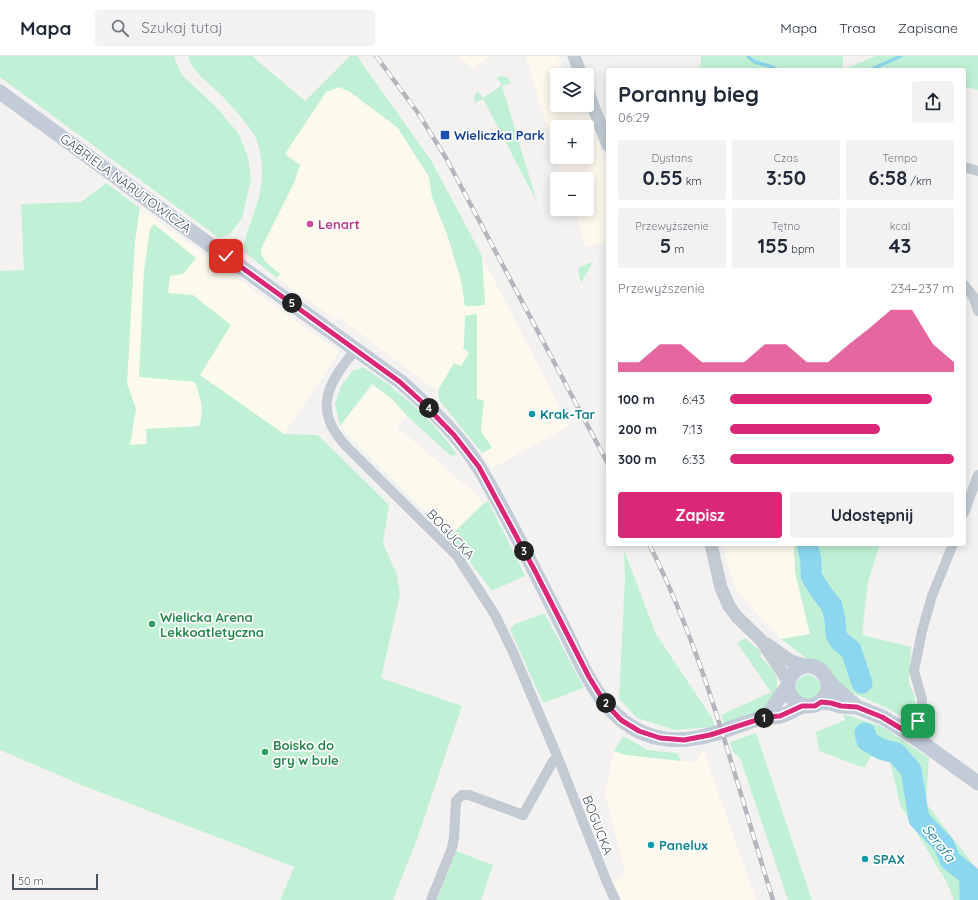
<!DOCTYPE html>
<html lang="pl">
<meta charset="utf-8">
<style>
body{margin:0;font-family:Quicksand,sans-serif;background:#f2f2f3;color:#1f2937;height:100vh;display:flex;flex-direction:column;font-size:15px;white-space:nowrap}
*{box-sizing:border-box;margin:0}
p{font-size:13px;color:#747a83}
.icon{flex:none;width:22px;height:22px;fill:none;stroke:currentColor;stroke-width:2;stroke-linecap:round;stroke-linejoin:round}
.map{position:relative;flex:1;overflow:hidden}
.side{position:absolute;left:606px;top:12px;width:360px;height:478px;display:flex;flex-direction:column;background:#fff;border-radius:4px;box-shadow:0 2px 10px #0003}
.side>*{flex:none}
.buttons{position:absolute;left:550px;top:12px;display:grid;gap:8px}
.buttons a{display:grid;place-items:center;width:44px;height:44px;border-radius:4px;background:#fff;box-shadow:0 2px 10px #0003;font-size:20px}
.scale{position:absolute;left:12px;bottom:10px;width:86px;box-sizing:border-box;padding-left:4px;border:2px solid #485460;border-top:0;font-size:11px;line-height:14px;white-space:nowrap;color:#485460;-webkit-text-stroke:3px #fff;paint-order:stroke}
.pin{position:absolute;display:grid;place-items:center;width:34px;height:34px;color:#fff;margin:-17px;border-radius:8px;box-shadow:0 2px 6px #0006}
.km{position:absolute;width:20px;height:20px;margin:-10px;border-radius:50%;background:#222;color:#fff;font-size:11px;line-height:20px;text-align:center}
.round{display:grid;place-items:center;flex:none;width:42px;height:42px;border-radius:4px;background:#f2f2f3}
.summary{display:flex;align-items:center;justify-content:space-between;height:68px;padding:0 12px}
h1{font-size:22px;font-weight:700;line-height:30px}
.stats{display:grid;grid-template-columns:repeat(3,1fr);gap:6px;height:68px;padding:4px 12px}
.stats div{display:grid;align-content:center;border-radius:4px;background:#f2f2f3;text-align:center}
.stats b{font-size:20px;font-weight:700}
.stats small{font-size:11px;font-weight:400}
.stats p{font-size:11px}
.chart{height:112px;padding:8px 12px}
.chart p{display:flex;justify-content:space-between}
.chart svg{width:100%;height:72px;margin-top:4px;fill:#db2777;opacity:.7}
.button{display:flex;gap:8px;margin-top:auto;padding:8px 12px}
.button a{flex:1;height:46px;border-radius:4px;background:#db2777;color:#fff;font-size:16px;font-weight:700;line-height:46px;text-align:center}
.button a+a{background:#f2f2f3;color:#1f2937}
ul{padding:0 12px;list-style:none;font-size:13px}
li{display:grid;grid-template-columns:64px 48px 1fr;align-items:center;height:30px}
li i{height:10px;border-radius:5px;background:#db2777}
header{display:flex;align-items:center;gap:24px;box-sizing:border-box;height:56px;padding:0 20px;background:#fff;border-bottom:1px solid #e0e1e3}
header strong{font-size:19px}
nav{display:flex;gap:22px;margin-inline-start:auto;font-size:14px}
.search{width:280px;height:36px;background:#f2f2f3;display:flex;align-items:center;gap:10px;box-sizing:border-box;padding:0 14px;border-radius:4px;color:#747a83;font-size:15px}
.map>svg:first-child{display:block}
.commercial{fill:#fdf9ec;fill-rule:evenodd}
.green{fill:#c0f1d5}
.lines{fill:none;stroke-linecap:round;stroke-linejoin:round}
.stream{stroke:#8cd6ef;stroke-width:3.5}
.river{stroke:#8cd6ef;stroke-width:21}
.minor{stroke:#c2cbd3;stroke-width:10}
.tertiary{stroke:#c2cbd3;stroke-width:13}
.secondary{stroke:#c2ccd8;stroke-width:15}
.rail-casing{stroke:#b3b6bc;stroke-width:4.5}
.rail{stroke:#fff;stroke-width:3;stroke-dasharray:9;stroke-linecap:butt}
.route-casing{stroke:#fff;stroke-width:8}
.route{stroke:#db2777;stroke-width:5}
.transit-dot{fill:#1a4fb4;stroke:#fff;stroke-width:1.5}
.hotel-dot{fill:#d1479c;stroke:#fff;stroke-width:1.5}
.culture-dot{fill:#0f9aa8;stroke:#fff;stroke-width:1.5}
.leisure-dot{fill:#2e9e5b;stroke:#fff;stroke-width:1.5}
.labels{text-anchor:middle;stroke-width:3.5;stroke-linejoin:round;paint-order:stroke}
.transit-label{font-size:13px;font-weight:bold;fill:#164399;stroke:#fff;text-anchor:start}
.street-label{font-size:13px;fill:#485460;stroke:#fff}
.hotel-label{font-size:13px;font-weight:bold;fill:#b23c85;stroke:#fff;text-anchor:start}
.culture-label{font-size:13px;font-weight:bold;fill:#0d838f;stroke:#fff;text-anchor:start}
.leisure-label{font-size:13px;font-weight:bold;fill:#27864d;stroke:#fff;text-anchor:start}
.water-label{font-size:14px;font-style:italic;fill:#097ca3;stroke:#fff}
</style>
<header>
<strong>Mapa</strong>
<div class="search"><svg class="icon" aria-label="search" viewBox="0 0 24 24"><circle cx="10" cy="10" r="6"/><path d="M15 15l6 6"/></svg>Szukaj tutaj</div>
<nav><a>Mapa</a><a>Trasa</a><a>Zapisane</a></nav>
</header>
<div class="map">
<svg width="978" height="844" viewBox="0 0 978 844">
<rect width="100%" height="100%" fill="#f4f2f1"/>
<path class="commercial" d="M458 0H491L473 12Z
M526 0H558L565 19H557V49H577L575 55 590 61 608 115V185L585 191 574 153H587V123H563L562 122ZM557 71H587V101H557Z
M339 31 350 36 398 72 429 121 432 141 447 178 461 224 465 250 485 249 482 200 569 370 492 412 482 397 441 346 438 334 427 328 339 261 336 264 277 222 243 195 244 187 257 147 261 132 326 36Z
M140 152 339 296 284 378 194 315 193 319 202 347V360L200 370 146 373 147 388 130 390 136 353 127 328 135 185Z
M373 329 393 344 407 360 397 371 477 439 483 448 450 480 340 370Z
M724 488H794L795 516 810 578 781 583 736 534 728 509Z
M703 694 756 844H622L612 825 626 818 605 738 614 695 626 699 696 706Z"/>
<path class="green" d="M0 0H174L181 18 218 53 239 78 248 101 251 123 242 162 230 178 219 182 0 21Z
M188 0H252L305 45 350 0H357L432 106 482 200 485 249 476 250H465L461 224 447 178 432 141 429 121 398 72 350 36 339 31 326 36 285 98 300 109 294 127 261 193C261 205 271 210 280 218L277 222 243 195C245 179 252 164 257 148 263 129 264 105 257 85 251 70 233 52 221 39 210 28 192 16 188 0Z
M701 0H843V14L875 0H978V34L964 31V14H700Z
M502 20 507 21 511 27 502 30 537 146 483 43 475 47C473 42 474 39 478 35L483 42 502 29 497 22Z
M106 127 140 152 135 185 127 328 136 353 130 389 147 388 146 373 199 370C205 354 200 341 195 326L139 321 144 214 150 173 154 168 196 202 183 218 170 220 168 237 193 239 231 269 200 319 284 378 318 379 389 449 383 487 397 519 400 539 381 622 462 650 417 783 393 844H280L294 811 84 730 0 694V215L24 214 21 148 81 146Z
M593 206 581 227 578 215 579 211Z
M477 258V343L484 344 481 375 492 392 482 397 439 344 438 334 454 307 461 310 469 297 463 292 464 289 465 260Z
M363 311C374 319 386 326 396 335 419 352 440 375 457 398L451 400 407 360 393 344 372 328 340 370 335 348 341 330 352 315Z
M488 445 525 520 492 535 450 480 483 448Z
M794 488H880L868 526 862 579 911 591 909 627 915 642 916 652 914 657 908 662H904L889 653 849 635 781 583 810 578 795 516Z
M624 494 656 578 712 662 715 671 675 674 637 662 619 643 625 522Z
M542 558H545L584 632 543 647 510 573 515 568Z
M745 582 762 597 760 600 773 614 777 622V631L770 648 751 659 724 668 721 659 771 636 737 587Z
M796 631a12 12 0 1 1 24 0a12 12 0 1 1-24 0Z
M843 658 881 670 929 702 926 747 978 815V844H954L946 825 900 749 890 705 873 697 864 712 819 695 816 676 845 664Z
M756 677 812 844H788L740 702 733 696 730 686Z
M623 680 648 694 677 697 681 705 626 699 614 695Z
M456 795 493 809 481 844H437Z"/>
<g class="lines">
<path class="stream" d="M748 0C753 9 768 7 777 14
M870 14 901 0"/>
<path class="river" d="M807 488 811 504V520L821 536 832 550 835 564 836 579 840 585 851 594 862 627
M865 677 867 685 881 693 896 697 911 714 919 763 944 789 950 804 970 820V844"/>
<path class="minor" d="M964 111 978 115
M964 229 973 240 978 255
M355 294C327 329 312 354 347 391L457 500 495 559 513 596 558 702 606 824 615 844
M964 457 978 419
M910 678 922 656V643L914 615 922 575 932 540 953 488
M431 844 452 792 454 782 456 745 462 739H469L523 759 553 705 558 702"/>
<path class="tertiary" d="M574 0 581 19
M587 34 608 89
M711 488 721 532 729 550 737 561 761 584 788 625
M767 588 791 605 807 610"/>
<path class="secondary" d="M0 36 149 145 401 326C429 351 460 380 480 413 509 462 534 514 560 565 574 592 586 623 605 647 619 664 638 678 660 682 697 690 731 670 765 661 770 660 776 662 780 660 788 658 795 653 802 650
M788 630a20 20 0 1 1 40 0a20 20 0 1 1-40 0Z
M827 623C835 634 847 641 857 651
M821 646 831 647 841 650 857 651 882 661 910 678 978 727
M766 661 787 631"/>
<defs>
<path id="rail" d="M376 0 418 57 446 102 608 408
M649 488C706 601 735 724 773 844"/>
</defs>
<use href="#rail" class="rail-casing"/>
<use href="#rail" class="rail"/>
</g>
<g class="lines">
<defs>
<path id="route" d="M226 200 400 326 422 346 454 379 479 411 535 515 589 621 605 647 621 664 639 675 660 682 684 684 710 679 766 661 780 660 802 650H815L821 646 831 647 841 650 857 651 882 661 910 678 918 665"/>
</defs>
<use href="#route" class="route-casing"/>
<use href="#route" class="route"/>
</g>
<rect class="transit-dot" x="440" y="74" width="10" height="10" rx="2"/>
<circle class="hotel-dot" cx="310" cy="168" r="4"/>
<g class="culture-dot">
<circle cx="532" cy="358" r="4"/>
<circle cx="651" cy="789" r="4"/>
<circle cx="865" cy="803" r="4"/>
</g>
<g class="leisure-dot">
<circle cx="152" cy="568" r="4"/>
<circle cx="265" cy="696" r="4"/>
</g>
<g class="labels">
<g class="transit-label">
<text x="454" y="84">Wieliczka Park</text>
</g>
<g class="street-label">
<text transform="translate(126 127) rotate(36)" y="5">GABRIELA NARUTOWICZA</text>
<text transform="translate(451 478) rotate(47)" y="5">BOGUCKA</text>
<text transform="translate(598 769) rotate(69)" y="5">BOGUCKA</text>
</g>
<g class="hotel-label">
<text x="318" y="173">Lenart</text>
</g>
<g class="culture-label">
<text x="540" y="363">Krak-Tar</text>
<text x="659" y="794">Panelux</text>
<text x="873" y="808">SPAX</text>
</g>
<g class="leisure-label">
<text x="160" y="566">Wielicka Arena<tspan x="160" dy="15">Lekkoatletyczna</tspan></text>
<text x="273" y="694">Boisko do<tspan x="273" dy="15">gry w bule</tspan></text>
</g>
<g class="water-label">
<text transform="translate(939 787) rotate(52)" y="5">Serafa</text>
</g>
</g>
</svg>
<div class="buttons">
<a><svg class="icon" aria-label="layers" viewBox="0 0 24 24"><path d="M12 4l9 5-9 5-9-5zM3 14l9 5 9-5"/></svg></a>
<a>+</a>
<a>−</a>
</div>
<div class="scale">50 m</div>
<div class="pin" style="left:918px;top:665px;background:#1e9e55"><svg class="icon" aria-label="arrive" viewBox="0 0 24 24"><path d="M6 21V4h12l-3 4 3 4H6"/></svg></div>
<div class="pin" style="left:226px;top:200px;background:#d93025"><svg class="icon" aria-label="check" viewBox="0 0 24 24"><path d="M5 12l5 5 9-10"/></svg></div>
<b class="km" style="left:764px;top:662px">1</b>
<b class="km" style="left:606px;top:647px">2</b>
<b class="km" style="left:524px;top:495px">3</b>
<b class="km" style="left:429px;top:352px">4</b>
<b class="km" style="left:292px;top:247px">5</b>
<section class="side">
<div class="summary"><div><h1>Poranny bieg</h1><p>06:29</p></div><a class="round"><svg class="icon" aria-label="share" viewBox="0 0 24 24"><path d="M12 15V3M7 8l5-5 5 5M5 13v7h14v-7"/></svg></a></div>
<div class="stats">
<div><p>Dystans</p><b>0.55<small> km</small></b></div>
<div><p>Czas</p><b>3:50</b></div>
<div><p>Tempo</p><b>6:58<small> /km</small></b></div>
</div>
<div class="stats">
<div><p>Przewyższenie</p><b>5<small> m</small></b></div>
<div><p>Tętno</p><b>155<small> bpm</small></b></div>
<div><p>kcal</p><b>43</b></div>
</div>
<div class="chart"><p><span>Przewyższenie</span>234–237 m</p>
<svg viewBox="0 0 160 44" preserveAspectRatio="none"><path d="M0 44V38L10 38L20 27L30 27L40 38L50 38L60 38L70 27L80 27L90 38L100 38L110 27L120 17L130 6L140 6L150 27L160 38V44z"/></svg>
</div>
<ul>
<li><b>100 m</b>6:43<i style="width:90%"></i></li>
<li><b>200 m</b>7:13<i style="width:67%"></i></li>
<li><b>300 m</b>6:33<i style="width:100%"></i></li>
</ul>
<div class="button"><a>Zapisz</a><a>Udostępnij</a></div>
</section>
</div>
